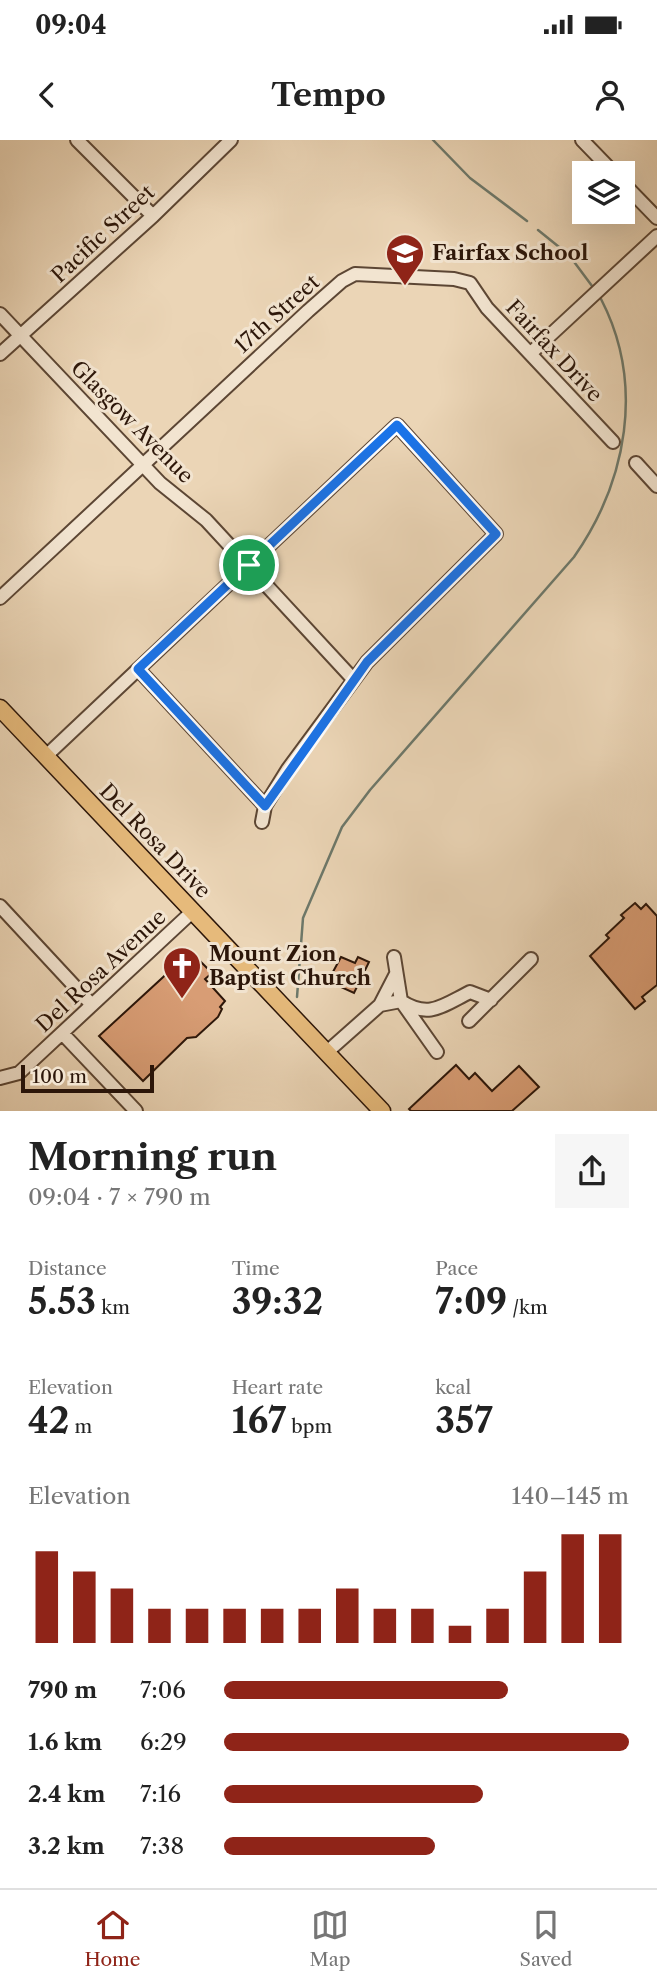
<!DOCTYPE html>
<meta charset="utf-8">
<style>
body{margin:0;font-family:"Libre Caslon Text",serif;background:#f6f6f6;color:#222;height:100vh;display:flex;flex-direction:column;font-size:26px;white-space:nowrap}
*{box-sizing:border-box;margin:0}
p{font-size:23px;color:#767676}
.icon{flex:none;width:38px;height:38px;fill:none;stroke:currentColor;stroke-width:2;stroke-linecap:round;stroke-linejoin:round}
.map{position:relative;height:971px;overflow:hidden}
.panel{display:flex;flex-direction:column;background:#fff;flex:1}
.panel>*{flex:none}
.controls{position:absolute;left:572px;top:21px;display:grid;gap:14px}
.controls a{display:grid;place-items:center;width:63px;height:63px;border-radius:0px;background:#fff;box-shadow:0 7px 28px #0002;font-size:35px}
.scale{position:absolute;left:21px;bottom:18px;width:133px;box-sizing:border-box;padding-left:7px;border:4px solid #2c1609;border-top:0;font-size:19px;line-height:24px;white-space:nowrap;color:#2c1609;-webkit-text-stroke:5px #f2e4d0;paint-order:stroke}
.pin{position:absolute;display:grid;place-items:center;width:60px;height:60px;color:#fff;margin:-30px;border:4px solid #fff;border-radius:50%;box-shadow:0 2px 7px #0007}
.round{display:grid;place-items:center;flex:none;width:74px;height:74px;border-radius:0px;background:#f6f6f6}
.overview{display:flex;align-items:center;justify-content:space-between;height:119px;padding:0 28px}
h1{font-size:38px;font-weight:800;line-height:52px}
.figures{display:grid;grid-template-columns:repeat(3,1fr);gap:10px;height:119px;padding:7px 28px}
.figures div{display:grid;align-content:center}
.figures b{font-size:35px;font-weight:800}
.figures small{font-size:19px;font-weight:400}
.figures p{font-size:19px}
.chart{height:196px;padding:14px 28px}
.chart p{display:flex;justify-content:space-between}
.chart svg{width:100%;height:126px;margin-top:7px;stroke:#8f2418;stroke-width:6}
ul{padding:0 28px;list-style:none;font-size:23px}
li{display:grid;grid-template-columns:112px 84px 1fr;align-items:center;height:52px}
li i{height:18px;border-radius:9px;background:#8f2418}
.status{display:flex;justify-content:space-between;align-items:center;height:49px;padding:0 35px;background:#fff;direction:ltr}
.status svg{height:19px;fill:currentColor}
header{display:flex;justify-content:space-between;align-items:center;height:91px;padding:0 28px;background:#fff;font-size:32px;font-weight:800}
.tab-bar{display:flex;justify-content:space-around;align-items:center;height:98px;border-top:2px solid #e0e0e0;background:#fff;font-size:19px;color:#767676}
.tab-bar a{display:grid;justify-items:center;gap:4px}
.tab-bar .selected{color:#8f2418}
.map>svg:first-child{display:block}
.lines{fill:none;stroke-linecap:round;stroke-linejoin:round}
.stream{stroke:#6d786a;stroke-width:2.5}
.building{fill:#d89d75;stroke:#2c1609;stroke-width:2}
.minor-casing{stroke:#5c4634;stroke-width:16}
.major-casing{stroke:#2c1609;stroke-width:19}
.minor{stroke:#f2e4d0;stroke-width:12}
.major{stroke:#e6ba7b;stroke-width:16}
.route-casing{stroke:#fff;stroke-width:14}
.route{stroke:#1a73e8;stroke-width:9}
.labels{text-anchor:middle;stroke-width:6;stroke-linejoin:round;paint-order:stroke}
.street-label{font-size:21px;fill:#2c1609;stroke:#f2e4d0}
.poi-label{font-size:21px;font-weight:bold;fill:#2c1609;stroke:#f2e4d0;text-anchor:start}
</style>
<div class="status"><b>09:04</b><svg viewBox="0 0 49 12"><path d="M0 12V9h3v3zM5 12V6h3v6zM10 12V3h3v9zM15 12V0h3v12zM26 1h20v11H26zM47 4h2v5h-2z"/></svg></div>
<header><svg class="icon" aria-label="back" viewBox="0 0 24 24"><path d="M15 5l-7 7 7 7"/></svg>Tempo<svg class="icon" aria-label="person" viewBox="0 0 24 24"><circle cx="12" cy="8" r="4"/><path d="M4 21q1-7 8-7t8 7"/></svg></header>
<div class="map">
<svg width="657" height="971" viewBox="0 0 657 971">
<rect width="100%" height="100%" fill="#ebd5b6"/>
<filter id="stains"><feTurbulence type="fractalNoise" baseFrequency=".00286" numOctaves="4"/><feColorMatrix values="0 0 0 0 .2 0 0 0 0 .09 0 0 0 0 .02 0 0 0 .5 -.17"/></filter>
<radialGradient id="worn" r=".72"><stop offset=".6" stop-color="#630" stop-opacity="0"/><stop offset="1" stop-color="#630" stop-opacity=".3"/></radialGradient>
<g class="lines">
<path class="stream" d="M433 0 470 38 527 81
M538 90 569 115 595 150
M297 857 303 778 342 687 370 650 574 417C627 341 645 244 601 159"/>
</g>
<path class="building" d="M635 763 641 769 646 764 657 776V845L642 857 645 861 635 869 590 816 609 798 606 795 624 778 621 775Z
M195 816 212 833 205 839 225 861 220 867 222 869 218 877 196 897 187 898 143 941 99 896 172 829 174 831 183 823 186 824Z
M341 817 355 823 358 817 369 822 354 853 328 841Z
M456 925 469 939 475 933 492 951 519 926 539 947 512 971H411L409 969Z"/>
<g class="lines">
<defs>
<path id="minor" d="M77 0 153 76
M582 0 614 33
M623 43 657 78
M0 174 160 343 206 380 353 539
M531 213 657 96
M0 214 153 76 231 0
M636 323 657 346
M0 458 308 171 342 141 355 134 454 139 470 143 487 168 613 302
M138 529 265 666
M46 616 397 285 496 394 367 522 288 629 265 666 262 682
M0 766 92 865
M394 817 401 861 437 912
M380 865 401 861C429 879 442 866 470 852L491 860
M469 881 531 819
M62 893 136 971
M327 912 380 865 396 834
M0 938 19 933 193 771"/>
<path id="major" d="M0 568 382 971"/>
</defs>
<use href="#minor" class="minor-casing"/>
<use href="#major" class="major-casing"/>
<use href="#minor" class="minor"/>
<use href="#major" class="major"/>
</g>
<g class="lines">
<defs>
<path id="route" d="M397 285 496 394 367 522 265 666 138 529Z"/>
</defs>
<use href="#route" class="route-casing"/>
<use href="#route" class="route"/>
</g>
<defs>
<symbol id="school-pin" viewBox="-11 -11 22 30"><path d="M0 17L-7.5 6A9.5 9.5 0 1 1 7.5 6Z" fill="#8f2418" stroke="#f2e4d0"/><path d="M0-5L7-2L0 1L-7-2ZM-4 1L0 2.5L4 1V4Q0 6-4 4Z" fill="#fff"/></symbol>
<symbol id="church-pin" viewBox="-11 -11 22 30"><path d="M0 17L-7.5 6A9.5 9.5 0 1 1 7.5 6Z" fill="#8f2418" stroke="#f2e4d0"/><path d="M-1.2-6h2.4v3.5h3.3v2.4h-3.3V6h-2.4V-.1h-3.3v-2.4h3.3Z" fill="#fff"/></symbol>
</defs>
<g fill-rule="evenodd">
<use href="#school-pin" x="383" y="91" width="44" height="60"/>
<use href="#church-pin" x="160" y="804" width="44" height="60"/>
</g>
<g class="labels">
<g class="street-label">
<text transform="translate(103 94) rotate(-43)" y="7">Pacific Street</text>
<text transform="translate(277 174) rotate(-42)" y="7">17th Street</text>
<text transform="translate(554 211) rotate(47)" y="7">Fairfax Drive</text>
<text transform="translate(132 282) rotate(45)" y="7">Glasgow Avenue</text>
<text transform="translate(155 701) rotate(46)" y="7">Del Rosa Drive</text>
<text transform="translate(101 831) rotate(-43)" y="7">Del Rosa Avenue</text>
</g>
<g class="poi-label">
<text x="432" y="120">Fairfax School</text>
<text x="209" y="821">Mount Zion<tspan x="209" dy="24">Baptist Church</tspan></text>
</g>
</g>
<rect width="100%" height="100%" filter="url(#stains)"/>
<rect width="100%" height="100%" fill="url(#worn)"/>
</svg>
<div class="controls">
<a><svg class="icon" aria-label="layers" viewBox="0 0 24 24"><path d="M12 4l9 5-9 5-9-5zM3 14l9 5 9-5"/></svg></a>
</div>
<div class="scale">100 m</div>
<div class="pin" style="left:249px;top:425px;background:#1e9e55"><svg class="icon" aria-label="arrive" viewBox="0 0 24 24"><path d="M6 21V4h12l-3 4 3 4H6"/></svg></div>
</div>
<section class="panel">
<div class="overview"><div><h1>Morning run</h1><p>09:04 · 7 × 790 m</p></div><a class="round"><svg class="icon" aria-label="share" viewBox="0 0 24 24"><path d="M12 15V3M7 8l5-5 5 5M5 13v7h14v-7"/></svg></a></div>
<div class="figures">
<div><p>Distance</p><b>5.53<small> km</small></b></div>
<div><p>Time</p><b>39:32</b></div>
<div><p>Pace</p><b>7:09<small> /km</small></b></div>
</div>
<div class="figures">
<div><p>Elevation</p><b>42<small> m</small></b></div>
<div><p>Heart rate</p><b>167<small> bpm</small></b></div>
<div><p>kcal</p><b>357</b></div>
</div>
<div class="chart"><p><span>Elevation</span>140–145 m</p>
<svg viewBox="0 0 160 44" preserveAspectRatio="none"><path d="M5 44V12M15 44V19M25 44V25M35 44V32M45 44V32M55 44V32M65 44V32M75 44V32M85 44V25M95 44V32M105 44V32M115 44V38M125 44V32M135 44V19M145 44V6M155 44V6"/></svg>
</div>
<ul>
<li><b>790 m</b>7:06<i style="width:70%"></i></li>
<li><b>1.6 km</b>6:29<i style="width:100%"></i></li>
<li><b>2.4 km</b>7:16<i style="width:64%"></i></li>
<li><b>3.2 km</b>7:38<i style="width:52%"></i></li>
</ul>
</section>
<nav class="tab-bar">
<a class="selected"><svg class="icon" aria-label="home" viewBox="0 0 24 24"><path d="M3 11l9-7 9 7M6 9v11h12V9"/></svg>Home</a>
<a><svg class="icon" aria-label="map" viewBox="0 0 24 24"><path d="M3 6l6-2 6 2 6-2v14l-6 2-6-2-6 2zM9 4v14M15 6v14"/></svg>Map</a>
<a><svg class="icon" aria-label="saved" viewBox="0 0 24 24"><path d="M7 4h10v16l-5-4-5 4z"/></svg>Saved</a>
</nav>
